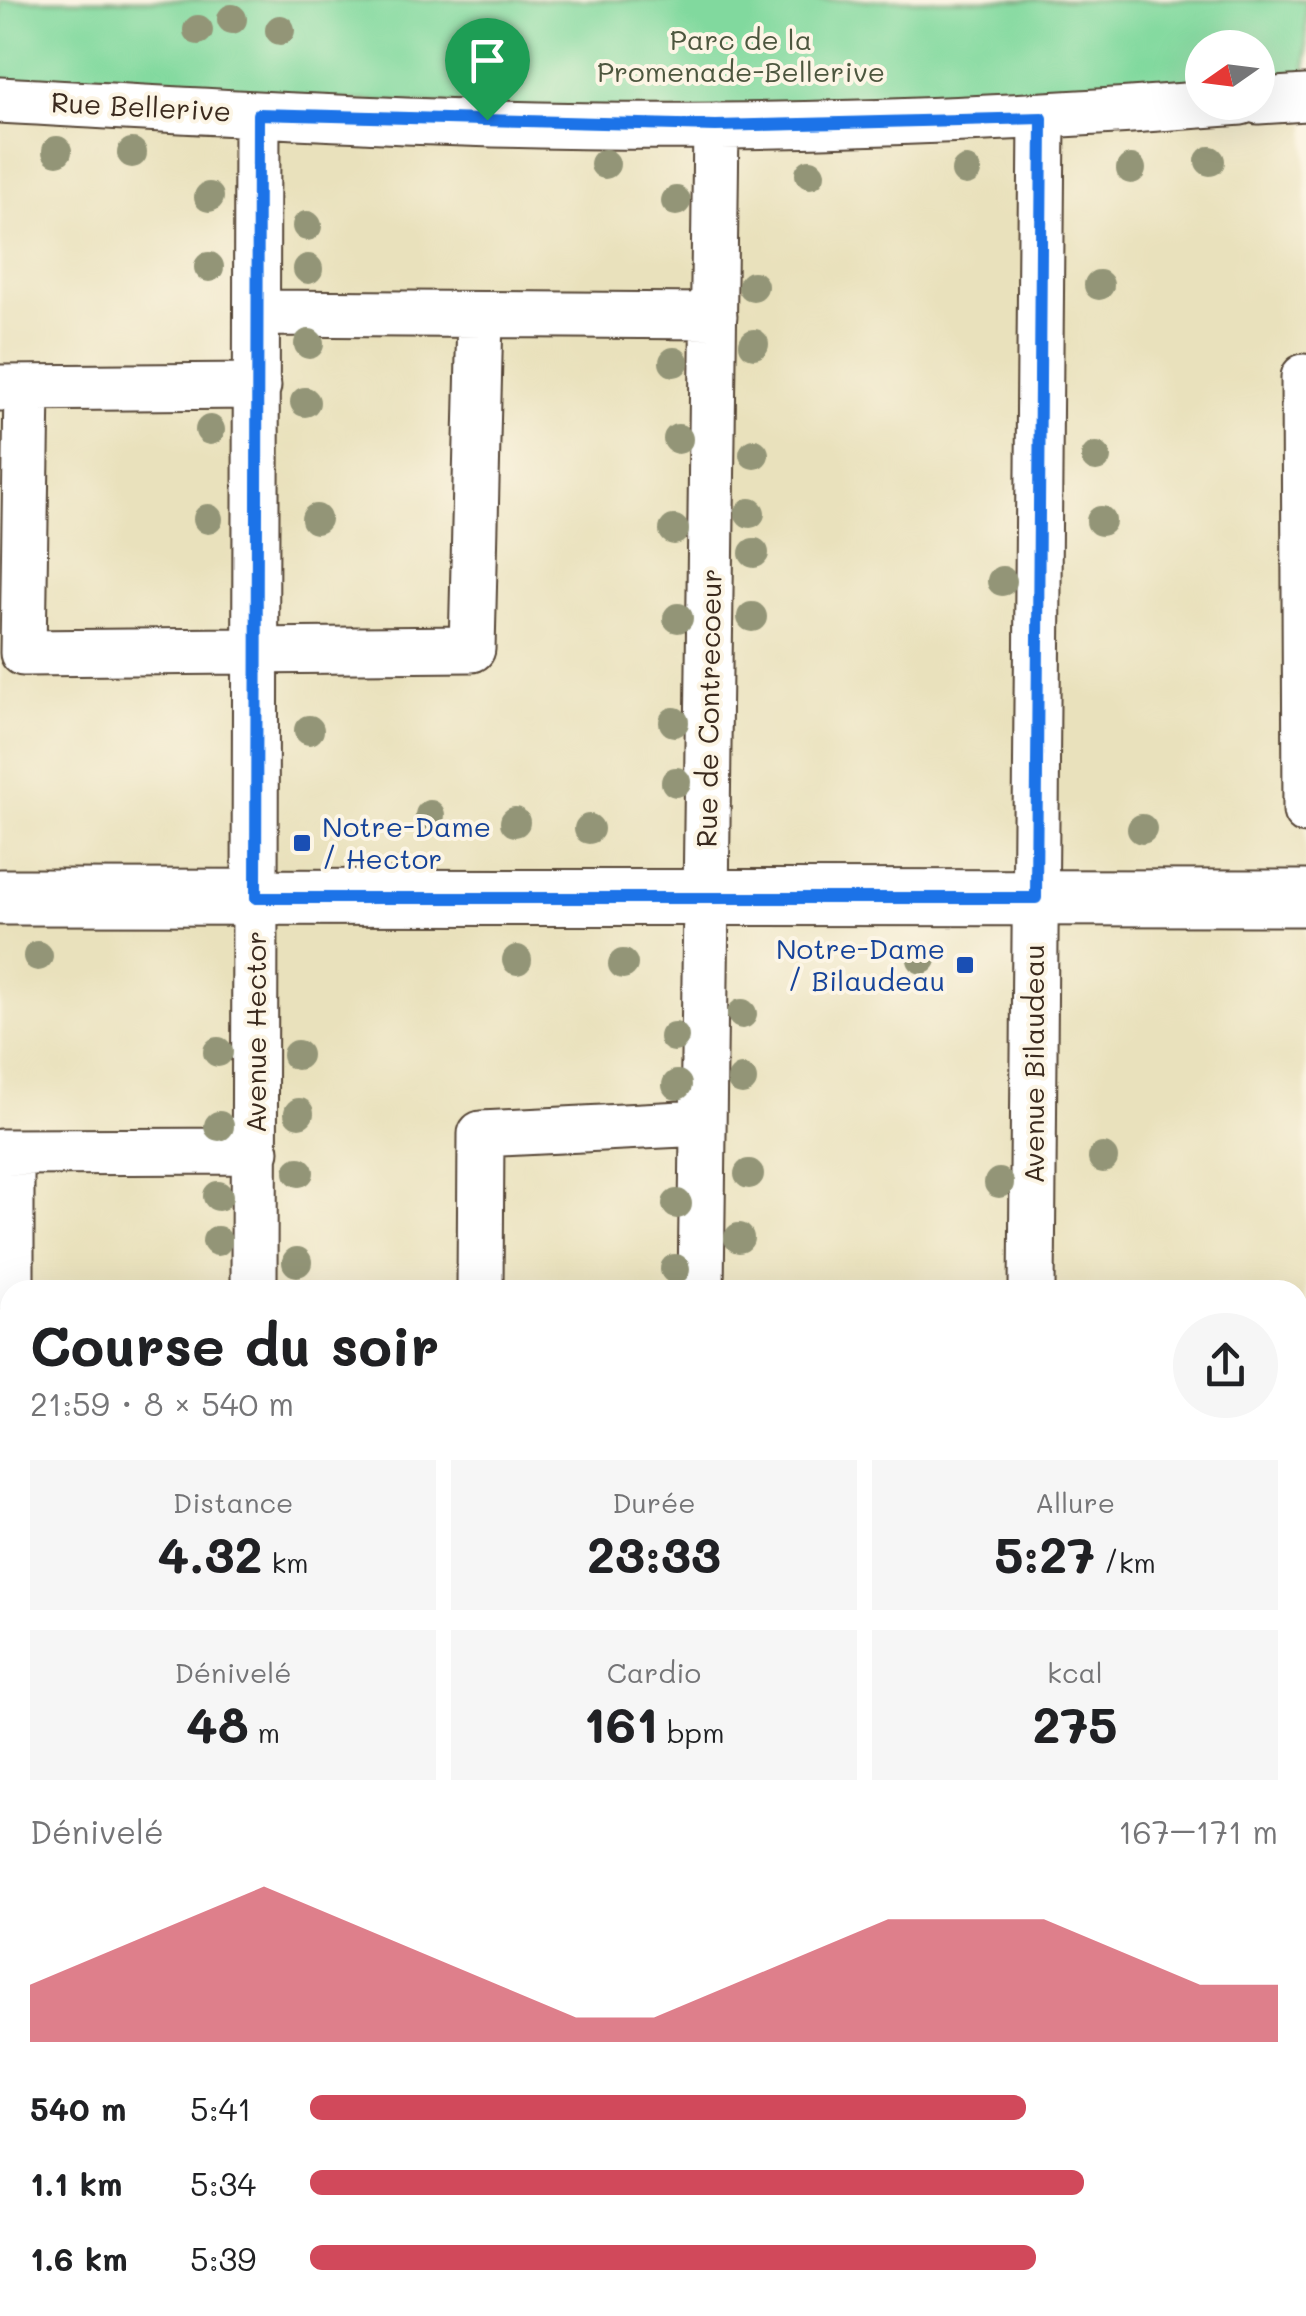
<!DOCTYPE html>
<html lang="fr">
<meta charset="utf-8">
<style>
body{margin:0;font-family:Mali,sans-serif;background:#f6f6f6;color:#202124;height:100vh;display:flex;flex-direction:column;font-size:38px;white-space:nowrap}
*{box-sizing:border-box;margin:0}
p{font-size:32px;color:#757577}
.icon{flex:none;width:55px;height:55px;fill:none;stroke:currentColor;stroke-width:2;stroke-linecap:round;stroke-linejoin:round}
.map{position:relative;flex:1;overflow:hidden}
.side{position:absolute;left:0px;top:1280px;width:1308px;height:1038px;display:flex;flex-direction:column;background:#fff;border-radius:30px 30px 0 0;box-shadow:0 10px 40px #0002}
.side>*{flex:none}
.needle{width:65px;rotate:256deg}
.buttons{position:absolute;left:1185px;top:30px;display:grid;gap:20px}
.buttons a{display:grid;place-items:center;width:90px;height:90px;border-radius:50%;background:#fff;box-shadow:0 10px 40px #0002;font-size:50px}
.pin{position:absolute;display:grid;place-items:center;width:85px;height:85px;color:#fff;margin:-102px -42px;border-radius:50% 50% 50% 0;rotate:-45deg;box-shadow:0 0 10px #0007}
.pin .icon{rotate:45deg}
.round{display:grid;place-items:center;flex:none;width:105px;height:105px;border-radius:52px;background:#f6f6f6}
.headline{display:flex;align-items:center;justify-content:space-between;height:170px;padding:0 30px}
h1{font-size:55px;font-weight:700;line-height:75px}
.figures{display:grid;grid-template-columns:repeat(3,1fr);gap:15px;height:170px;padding:10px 30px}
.figures div{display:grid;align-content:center;border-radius:0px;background:#f6f6f6;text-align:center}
.figures b{font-size:50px;font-weight:700}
.figures small{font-size:28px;font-weight:400}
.figures p{font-size:28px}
.chart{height:280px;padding:20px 30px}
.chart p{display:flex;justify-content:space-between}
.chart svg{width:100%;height:180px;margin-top:10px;fill:#d1495b;opacity:.7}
ul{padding:0 30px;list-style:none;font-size:32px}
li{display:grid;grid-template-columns:160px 120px 1fr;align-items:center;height:75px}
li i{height:25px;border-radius:12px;background:#d1495b}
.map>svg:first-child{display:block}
.park{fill:#81d99e;stroke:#5e825e;stroke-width:2.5}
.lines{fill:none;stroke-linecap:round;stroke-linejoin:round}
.minor-casing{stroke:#554536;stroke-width:49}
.major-casing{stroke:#554536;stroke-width:59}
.minor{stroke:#fff;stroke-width:45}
.major{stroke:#fff;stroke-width:55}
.rail-casing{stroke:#3b2a1e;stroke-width:11}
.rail{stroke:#fcf5e5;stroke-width:8;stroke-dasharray:22;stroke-linecap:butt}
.tree{fill:#939577}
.route-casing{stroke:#fff;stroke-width:20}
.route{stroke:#1a73e8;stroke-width:12}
.transit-dot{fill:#1a4fb4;stroke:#fcf5e5;stroke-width:4}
.labels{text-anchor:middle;stroke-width:8;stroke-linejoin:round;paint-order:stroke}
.park-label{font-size:28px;fill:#4c563e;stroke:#fcf5e5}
.street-label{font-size:28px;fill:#3b2a1e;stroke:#fcf5e5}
.transit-label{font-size:28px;fill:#164399;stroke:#fcf5e5;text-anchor:start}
</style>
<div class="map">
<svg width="1306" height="2316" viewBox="0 0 1306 2316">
<rect width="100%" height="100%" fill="#fcf5e5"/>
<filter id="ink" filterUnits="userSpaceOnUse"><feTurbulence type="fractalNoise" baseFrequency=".01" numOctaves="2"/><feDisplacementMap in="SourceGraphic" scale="20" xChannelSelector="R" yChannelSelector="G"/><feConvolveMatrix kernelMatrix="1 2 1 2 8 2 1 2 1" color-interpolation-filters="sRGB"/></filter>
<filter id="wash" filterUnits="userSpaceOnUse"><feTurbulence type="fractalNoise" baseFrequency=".0048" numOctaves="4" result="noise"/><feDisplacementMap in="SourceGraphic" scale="40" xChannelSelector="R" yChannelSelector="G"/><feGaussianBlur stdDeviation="2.25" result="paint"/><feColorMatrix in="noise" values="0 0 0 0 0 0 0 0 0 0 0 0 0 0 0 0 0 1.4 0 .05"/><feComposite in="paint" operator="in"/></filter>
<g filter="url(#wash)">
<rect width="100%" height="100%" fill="#e9e1bc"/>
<path class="park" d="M0 0H1306V86L1258 90V48H1202V94L716 114 0 88Z"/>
</g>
<g filter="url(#ink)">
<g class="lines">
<defs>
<path id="minor" d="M0 100C238 113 481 129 719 126 893 124 1067 116 1241 102
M1258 101 1306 98
M258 313 714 316
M1304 377 1306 811
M0 388 258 386
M27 388 23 653 472 649 480 315
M0 1152 256 1151
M11 1290V1152
M254 1290 257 114
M480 1290 481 1134 703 1123
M701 1290 716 126
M1032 1290 1042 117
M0 1452H10
M0 1715 10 1716
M1298 1830 1306 1831
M0 1936 10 1937
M1298 2054H1306
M0 2135H10
M24 2308V2316
M483 2308V2316
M249 2316V2308
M697 2316V2308
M1034 2316V2308"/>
<path id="major" d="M0 897 1306 898"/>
</defs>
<use href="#minor" class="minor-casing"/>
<use href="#major" class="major-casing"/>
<use href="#minor" class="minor"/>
<use href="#major" class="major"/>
<defs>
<path id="rail" d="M0 1854H10
M1298 1972H1306"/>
</defs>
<use href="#rail" class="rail-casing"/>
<use href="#rail" class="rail"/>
</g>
<g class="tree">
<circle cx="232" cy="19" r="15"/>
<circle cx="198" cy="30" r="15"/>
<circle cx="280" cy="30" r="15"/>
<circle cx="57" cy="151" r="15"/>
<circle cx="132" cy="153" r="15"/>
<circle cx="1210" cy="161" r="15"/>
<circle cx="605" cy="164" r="15"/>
<circle cx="1131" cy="169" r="15"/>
<circle cx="966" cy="171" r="15"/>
<circle cx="810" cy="174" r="15"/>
<circle cx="209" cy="197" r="15"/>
<circle cx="676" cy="201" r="15"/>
<circle cx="307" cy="226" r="15"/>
<circle cx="209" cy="267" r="15"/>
<circle cx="308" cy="269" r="15"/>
<circle cx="1099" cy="285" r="15"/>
<circle cx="753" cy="286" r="15"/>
<circle cx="309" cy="344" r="15"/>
<circle cx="754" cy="344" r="15"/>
<circle cx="674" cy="362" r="15"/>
<circle cx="305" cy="402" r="15"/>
<circle cx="210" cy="430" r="15"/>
<circle cx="678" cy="439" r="15"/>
<circle cx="754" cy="454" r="15"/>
<circle cx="1096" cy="457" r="15"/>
<circle cx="750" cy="513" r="15"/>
<circle cx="208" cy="519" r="15"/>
<circle cx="316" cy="519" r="15"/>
<circle cx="1101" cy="521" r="15"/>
<circle cx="674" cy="530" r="15"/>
<circle cx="754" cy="553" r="15"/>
<circle cx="1002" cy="581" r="15"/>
<circle cx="752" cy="617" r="15"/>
<circle cx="678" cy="618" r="15"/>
<circle cx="674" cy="722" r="15"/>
<circle cx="309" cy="730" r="15"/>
<circle cx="676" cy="782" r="15"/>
<circle cx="430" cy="815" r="15"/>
<circle cx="515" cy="822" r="15"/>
<circle cx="589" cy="829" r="15"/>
<circle cx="1142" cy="829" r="15"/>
<circle cx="38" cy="956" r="15"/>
<circle cx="922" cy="959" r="15"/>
<circle cx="517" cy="960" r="15"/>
<circle cx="623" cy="964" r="15"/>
<circle cx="742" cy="1014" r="15"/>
<circle cx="674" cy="1037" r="15"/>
<circle cx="218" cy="1052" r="15"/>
<circle cx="297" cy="1055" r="15"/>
<circle cx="742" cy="1080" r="15"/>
<circle cx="677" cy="1085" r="15"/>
<circle cx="299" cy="1113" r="15"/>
<circle cx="219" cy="1126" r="15"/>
<circle cx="1103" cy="1158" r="15"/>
<circle cx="299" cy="1172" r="15"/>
<circle cx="749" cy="1174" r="15"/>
<circle cx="999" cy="1183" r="15"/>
<circle cx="218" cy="1196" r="15"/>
<circle cx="677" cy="1204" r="15"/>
<circle cx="739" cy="1238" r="15"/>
<circle cx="217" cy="1241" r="15"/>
<circle cx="297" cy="1262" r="15"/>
<circle cx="675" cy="1269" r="15"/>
</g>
</g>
<g class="lines" filter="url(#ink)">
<defs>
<path id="route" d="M258 114 716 126 1042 118 1036 898H256Z"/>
</defs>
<use href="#route" class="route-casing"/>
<use href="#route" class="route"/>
</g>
<g class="transit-dot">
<rect x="292" y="833" width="20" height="20" rx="5"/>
<rect x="955" y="955" width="20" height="20" rx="5"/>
</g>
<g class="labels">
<g class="park-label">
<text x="741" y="50">Parc de la<tspan x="741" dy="32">Promenade-Bellerive</tspan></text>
</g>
<g class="street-label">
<text transform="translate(141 107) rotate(3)" y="10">Rue Bellerive</text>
<text transform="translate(709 708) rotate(-89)" y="10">Rue de Contrecoeur</text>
<text transform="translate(256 1032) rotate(-90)" y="10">Avenue Hector</text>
<text transform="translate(1034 1064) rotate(-90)" y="10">Avenue Bilaudeau</text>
</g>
<g class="transit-label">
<text x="322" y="837">Notre-Dame<tspan x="322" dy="32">/ Hector</tspan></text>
<text x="945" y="959" text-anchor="end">Notre-Dame<tspan x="945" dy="32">/ Bilaudeau</tspan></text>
</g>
</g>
</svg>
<div class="buttons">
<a><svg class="needle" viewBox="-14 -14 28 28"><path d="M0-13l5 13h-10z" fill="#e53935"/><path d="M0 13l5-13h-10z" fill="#757577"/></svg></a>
</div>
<div class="pin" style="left:487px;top:120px;background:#1e9e55"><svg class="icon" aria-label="arrive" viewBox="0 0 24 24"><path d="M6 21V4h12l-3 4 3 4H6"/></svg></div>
<section class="side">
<div class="headline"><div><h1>Course du soir</h1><p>21:59 · 8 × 540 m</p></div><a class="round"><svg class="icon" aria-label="share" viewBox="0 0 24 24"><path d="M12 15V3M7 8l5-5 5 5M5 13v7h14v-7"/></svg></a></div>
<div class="figures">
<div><p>Distance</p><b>4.32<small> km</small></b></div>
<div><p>Durée</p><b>23:33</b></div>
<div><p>Allure</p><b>5:27<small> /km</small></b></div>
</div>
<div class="figures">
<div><p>Dénivelé</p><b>48<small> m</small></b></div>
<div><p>Cardio</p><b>161<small> bpm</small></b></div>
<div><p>kcal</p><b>275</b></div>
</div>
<div class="chart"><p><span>Dénivelé</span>167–171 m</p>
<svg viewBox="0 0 160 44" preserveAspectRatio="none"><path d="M0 44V30L10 22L20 14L30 6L40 14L50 22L60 30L70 38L80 38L90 30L100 22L110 14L120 14L130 14L140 22L150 30L160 30V44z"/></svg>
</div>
<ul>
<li><b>540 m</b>5:41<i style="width:74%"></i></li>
<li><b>1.1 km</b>5:34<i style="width:80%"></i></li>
<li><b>1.6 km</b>5:39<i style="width:75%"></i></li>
</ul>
</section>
</div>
